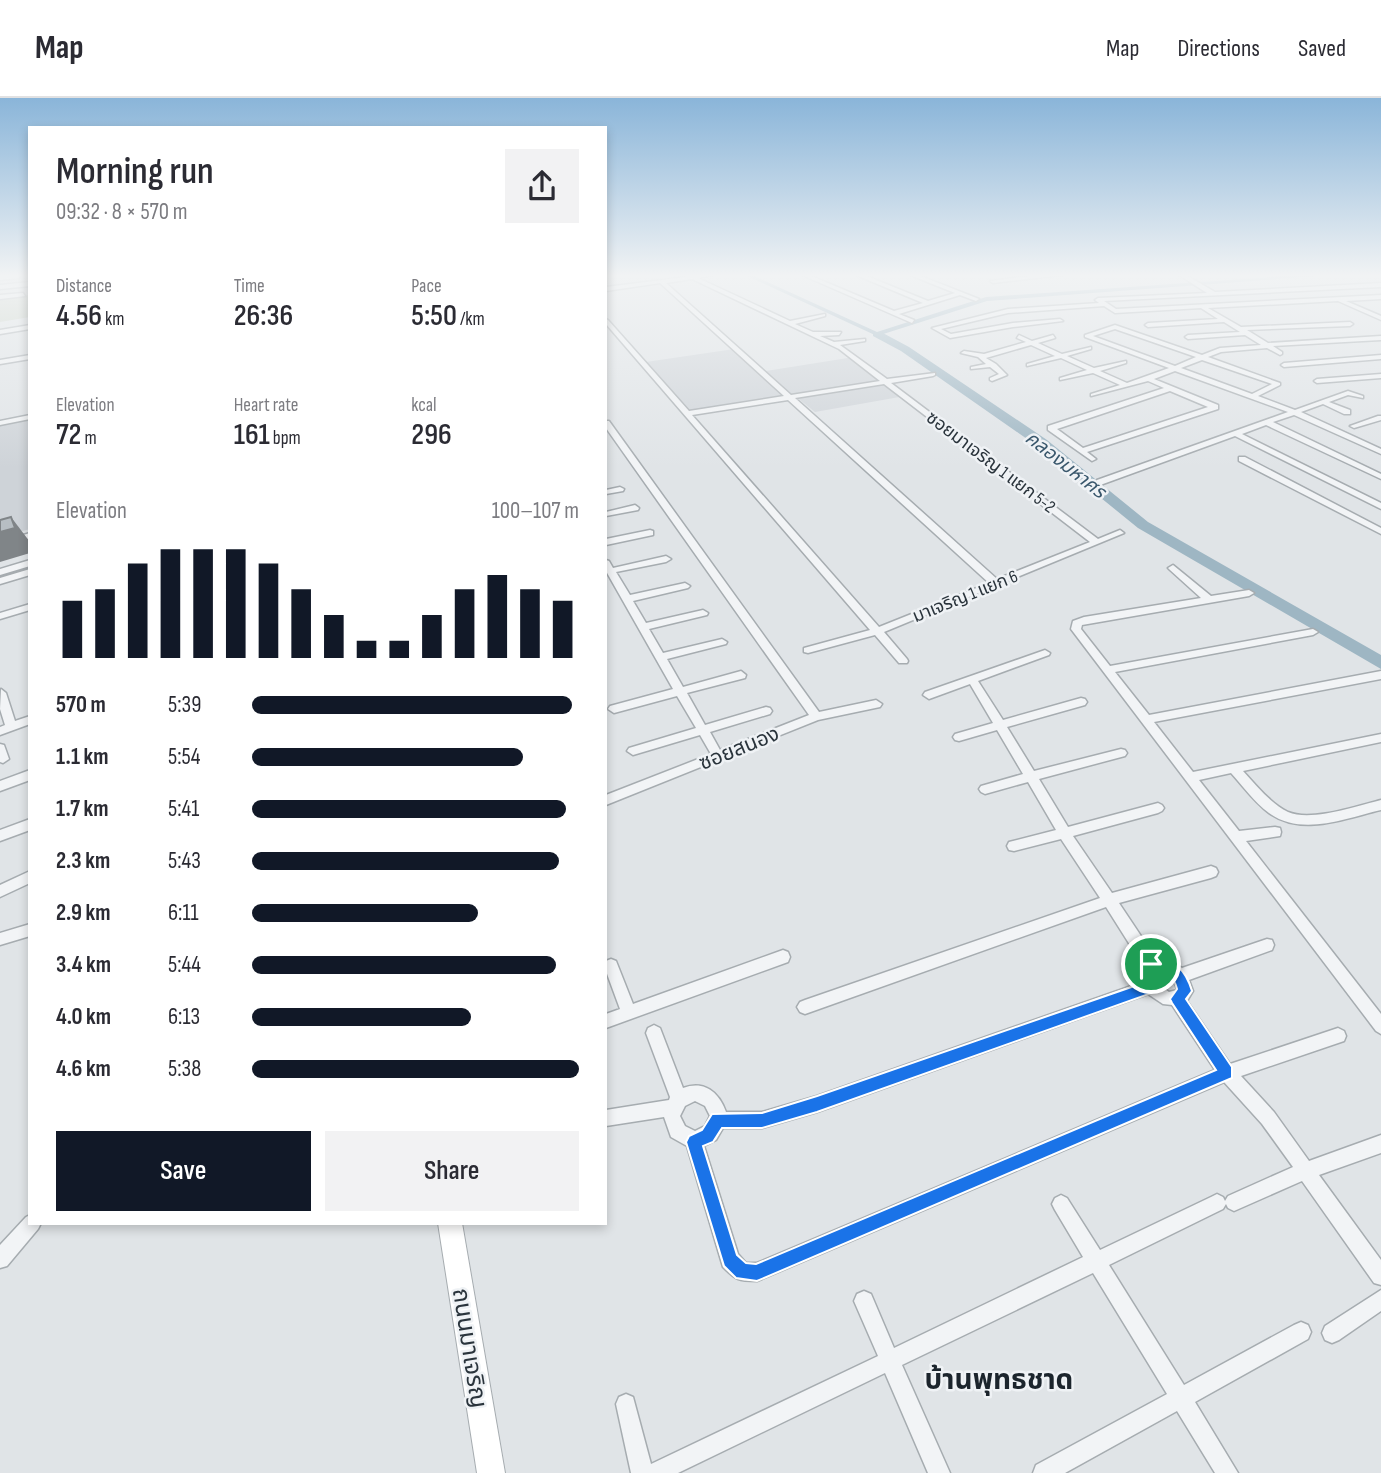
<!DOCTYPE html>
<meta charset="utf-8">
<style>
body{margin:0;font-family:"Sofia Sans Condensed","Noto Sans Thai",sans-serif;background:#f2f2f3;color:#2b2b33;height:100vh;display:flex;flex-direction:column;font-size:26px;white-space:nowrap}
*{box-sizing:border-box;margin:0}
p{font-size:23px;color:#7c7c81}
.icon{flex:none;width:38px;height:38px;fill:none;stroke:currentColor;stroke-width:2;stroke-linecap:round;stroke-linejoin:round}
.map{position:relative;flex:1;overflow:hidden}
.drawer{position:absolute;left:28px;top:28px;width:579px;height:1099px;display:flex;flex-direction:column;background:#fff;border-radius:0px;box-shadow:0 4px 10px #0003}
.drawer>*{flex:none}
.pin{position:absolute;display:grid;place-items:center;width:60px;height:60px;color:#fff;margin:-30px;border:4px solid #fff;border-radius:50%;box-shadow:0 2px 7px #0007}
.round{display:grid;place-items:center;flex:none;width:74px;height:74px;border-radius:0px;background:#f2f2f3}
.summary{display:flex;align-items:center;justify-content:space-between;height:119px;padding:0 28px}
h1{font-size:38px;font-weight:600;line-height:52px}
.metrics{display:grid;grid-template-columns:repeat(3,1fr);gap:10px;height:119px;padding:7px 28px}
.metrics div{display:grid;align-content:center}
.metrics b{font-size:30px;font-weight:600}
.metrics small{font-size:19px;font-weight:400}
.metrics p{font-size:19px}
.chart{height:196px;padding:14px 28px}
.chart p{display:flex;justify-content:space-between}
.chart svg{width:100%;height:126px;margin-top:7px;stroke:#111827;stroke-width:6}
.button{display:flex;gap:14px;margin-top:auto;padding:14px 28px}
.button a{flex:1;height:80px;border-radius:0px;background:#111827;color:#fff;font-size:28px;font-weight:600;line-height:80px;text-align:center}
.button a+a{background:#f2f2f3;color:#2b2b33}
ul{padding:0 28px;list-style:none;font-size:23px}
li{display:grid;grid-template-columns:112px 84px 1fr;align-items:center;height:52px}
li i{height:18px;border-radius:9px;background:#111827}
header{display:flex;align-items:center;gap:42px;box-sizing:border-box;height:98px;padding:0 35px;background:#fff;border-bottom:2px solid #e1e1e2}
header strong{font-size:33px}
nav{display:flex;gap:38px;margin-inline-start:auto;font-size:24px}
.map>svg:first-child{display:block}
.built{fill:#ced3d8}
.green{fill:#c7d0c2}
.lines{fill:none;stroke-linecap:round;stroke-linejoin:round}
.canal{fill:#9eb6c3;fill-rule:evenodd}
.river{fill:#9eb6c3;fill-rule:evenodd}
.minor-casing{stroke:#a6acb0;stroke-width:3}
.secondary-casing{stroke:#a6acb0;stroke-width:2}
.minor{fill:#f2f4f6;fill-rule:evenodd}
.secondary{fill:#fff;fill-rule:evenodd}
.shaded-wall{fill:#808588}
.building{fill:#b7bec3;stroke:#808588;stroke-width:2}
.route{fill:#1a73e8;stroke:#fff;stroke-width:2;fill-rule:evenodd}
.labels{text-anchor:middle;stroke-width:5;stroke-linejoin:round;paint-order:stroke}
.far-street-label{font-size:18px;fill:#2a343c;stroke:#eff2f5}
.far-water-label{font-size:19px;font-style:italic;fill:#39576c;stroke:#eff2f5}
.street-label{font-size:21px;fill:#2a343c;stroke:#eff2f5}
.near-street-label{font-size:24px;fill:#2a343c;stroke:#eff2f5}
.near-neighbourhood-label{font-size:28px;font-weight:bold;fill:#1c252d;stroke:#eff2f5}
</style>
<header>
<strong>Map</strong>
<nav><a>Map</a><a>Directions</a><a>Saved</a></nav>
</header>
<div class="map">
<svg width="1381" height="1375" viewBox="0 0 1381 1375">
<rect width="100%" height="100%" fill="#e0e4e7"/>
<path class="built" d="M741 250 766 273 854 259 905 298 815 314 795 298 692 314 646 264Z
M30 322V431L0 439V328Z"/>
<path class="green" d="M30 197V219L0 224V202Z"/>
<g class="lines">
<path class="canal" d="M745 177H752L877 234 986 199 1300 177H1330L987 203 877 238Z"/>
<path class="river" d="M873 234H881L909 249 1047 342 1148 424 1381 557V571L1138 430 1037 348 901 253 873 238Z"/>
<defs>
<path id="minor" d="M21 177 19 180 0 182V178Z
M685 177H713L698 180 790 223 825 216V218L795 226 813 234H841L839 237 820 238 834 244 865 241V243L840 247 887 281 935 275V277L933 278 891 285 1098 441 1120 432 1124 435 884 534 907 561 908 563 907 565H899L875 537 808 555 804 554V550L870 532 606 226V221L608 222 689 313 784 298 660 185 606 193V189L686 179ZM692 181 839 251 880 283 791 297 666 185ZM884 286 1090 444 997 481 795 300ZM788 302 989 485 879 529 692 317Z
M802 177H809L894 213 923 205 856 177H864L928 203 955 195 910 177H918L979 201 976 203 960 197 899 216 914 222 912 225Z
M1038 177H1062L993 185 990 183Z
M1179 177H1186L1215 194 1381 185V189L1104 203 1116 211 1381 197V201L1346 203 1381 218V222L1338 203 1208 210 1241 229 1350 224 1353 226 1350 228 1247 232 1268 245 1381 238V242L1273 248 1282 254V256L1280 257 1267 250 1221 254 1208 259 1280 285V287L1258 298 1295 312 1348 293 1363 298V300L1348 297 1329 304 1350 312V316H1344L1323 306 1301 314 1381 351V356L1294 317 1273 324 1381 376V381L1266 327 1242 336 1381 405V411L1235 338 1103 386H1097V382L1288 314 1175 273 1154 281 1218 307V311L1087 354 1096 361 1092 363 1048 332V328L1164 290 1148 283 1091 298V296L1120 287 1093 275 1060 282V280L1087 272 1061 260 1027 268V266L1055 258 1031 247 986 260 996 266 1007 277 992 283 990 282V280L999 276 990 269 971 271V269L986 266 978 259 961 255 964 253 984 256 1026 244 1017 240 1019 237 1032 243 1053 237 1055 240 1038 245 1062 256 1091 249V251L1067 258 1094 270 1126 263V265L1100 273 1127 285 1169 270 1085 239V237L1115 227 1202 257 1220 250 1261 247 1245 237 1188 241 1185 239 1188 237 1240 234 1224 224 1148 229 1145 227 1148 225 1218 221 1201 210 1115 215 1104 208 1008 215 941 231 951 236 1013 225 1060 221 1063 223 1013 229 950 240 932 230 1008 211 1099 205 1095 202 1098 200 1207 195ZM1115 231 1196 259 1175 268 1093 238ZM1202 262 1272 286 1252 296 1181 270ZM1170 293 1208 309 1083 350 1057 331Z
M30 184V188L0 191V187Z
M23 195 25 198 0 201V197Z
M30 227V231L0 236V232Z
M30 257V261L0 266V262Z
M1381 257V261L1284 269 1281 267 1284 265Z
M1381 276V280L1317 285 1314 283 1317 281Z
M30 317V321L0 327V323Z
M1378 318H1381V322L1354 330 1350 328Z
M606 323H609L819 614 876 602 882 606 880 609 818 622 606 707V697L711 656 700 637 633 657 627 653 629 650 696 630 677 598 614 615 608 611 610 608 673 591 606 473V462L609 463 613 470 666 458 671 461 666 464 616 474 630 497 685 485 690 488 688 490 633 503 646 525 703 512 708 515 707 517 649 531 663 555 722 541 727 544 726 546 667 561 683 589 741 573 746 577 745 580 687 595 705 627 766 609 770 610 772 613 770 616 710 634 720 652 809 617 606 330Z
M1239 359H1245L1381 430V436L1239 363Z
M620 389 624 391 623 393 606 396V392Z
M635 407 639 410 638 412 606 418V414Z
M650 432 653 433V437L606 447V441Z
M30 435V441L0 450V444Z
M30 462V468L0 477V471Z
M1173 467 1211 498 1249 492 1254 495 1249 498 1082 527 1081 531 1110 568 1313 531 1318 534 1313 537 1115 574 1149 617 1381 573V581L1154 624 1193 674 1381 636V644L1243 673C1256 687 1270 705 1288 714 1311 724 1357 708 1381 702V712C1346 720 1302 739 1269 715 1254 704 1243 688 1231 675L1199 682 1239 733 1275 729 1280 730 1281 734 1280 738 1246 743 1381 916V936L1376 933 1071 531 1073 523 1084 519 1201 500 1170 472 1168 470Z
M30 471V477L0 486V480Z
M30 506V512L0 521V515Z
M1045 552 1050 555 1049 557 978 583 1003 622 1081 600 1085 601 1087 604 1085 607 1007 629 1034 673 1121 651 1125 652 1127 655 1125 658 1039 681 1068 729 1158 705 1162 707 1164 710 1162 713 1158 715 1073 738 1112 795 1211 768 1216 770 1218 774 1216 778 1211 780 1119 805 1155 859 1174 865 1182 870 1267 841 1272 842 1274 847 1272 852 1189 882 1193 893 1187 903 1230 966 1338 930 1344 933 1346 938 1344 943 1241 978 1274 1014 1309 1063 1381 1037V1055L1319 1077 1381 1162V1187L1374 1185 1302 1083 1234 1113 1228 1110 1226 1106 1223 1111 1109 1167 1184 1287 1294 1227 1301 1224 1308 1227 1311 1234 1308 1241 1195 1304 1238 1375H1215L1177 1313 1065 1375H1033L1036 1367 1167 1296 1093 1175 902 1267 950 1375H928L885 1275 678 1375H631L616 1306 619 1299 626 1296 633 1299 651 1366 878 1258 854 1203 857 1196 864 1193 871 1196 894 1250 1083 1159 1055 1112 1052 1106 1055 1100 1061 1097 1067 1100 1100 1152 1211 1099 1217 1096 1223 1099 1225 1103 1228 1098 1293 1069 1262 1026 1224 984 757 1183C738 1183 736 1182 723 1169L687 1048 671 1039 664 1019 606 1028V1012L669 1002 670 999 646 935 648 930 654 927 660 930 683 990C704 982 719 994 726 1014H762L817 998 1140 885 1137 875 1142 866 1106 809 805 916 800 914 797 909 800 904 805 902 1100 800 1061 741 1014 753 1009 752 1007 748 1009 744 1056 732 1028 684 985 696 981 694 979 691 981 688 1023 676 997 632 959 643 955 642 953 639 955 636 993 625 970 586 929 601 923 597 925 594ZM1155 873C1166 874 1175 880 1177 892L1169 894 1155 884 1152 876ZM1148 896 1163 906 1172 907 1215 972 757 1165H746L738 1156 704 1048 716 1042 723 1030H762L817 1014ZM695 1003 705 1008 710 1018 705 1028 695 1033 685 1028 680 1018 685 1008Z
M1 591 6 595 15 623 30 618V626L0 637V629L5 627 0 611Z
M0 646 4 647 9 661 3 665 0 664Z
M30 672V682L0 693V683Z
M30 721V732L0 743V732Z
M30 773V785L0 799V787Z
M30 826V838L0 847V835Z
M783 852 788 854 790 859 788 864 606 930V916L620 911 606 873V863L611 861 616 863 633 906Z
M30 1117V1125H41L38 1131 7 1168 0 1170V1147L26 1119Z
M1381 1192V1213L1339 1242 1332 1245 1325 1242 1322 1235 1325 1228Z"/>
<path id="secondary" d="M438 1125H462L505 1375H477Z"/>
</defs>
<use href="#minor" class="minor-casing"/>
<use href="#secondary" class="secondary-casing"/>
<use href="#minor" class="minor"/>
<use href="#secondary" class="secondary"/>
</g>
<path class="shaded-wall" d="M11 419 30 444V455L0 464V434Z"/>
<path class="building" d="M11 419 15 430 0 434V422Z"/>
<linearGradient id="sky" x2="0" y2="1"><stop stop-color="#8ab5d9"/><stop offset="0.48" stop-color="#f1f3f4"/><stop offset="1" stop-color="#f1f3f4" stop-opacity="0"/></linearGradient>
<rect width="1381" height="370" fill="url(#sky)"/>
<path class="route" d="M1151 860C1175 862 1185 870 1192 893L1186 901 1232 969V980L757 1183 736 1180 724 1168 686 1044 689 1038 702 1032 712 1016 762 1015 817 998 1140 886 1137 875ZM1154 873C1167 874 1174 878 1177 891L1170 901 1172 905 1216 972 756 1166 746 1165 737 1157 703 1048 713 1044 722 1030H762L817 1014 1149 896 1155 889 1151 877Z"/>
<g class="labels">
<g class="far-street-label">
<text transform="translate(991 364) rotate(37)" y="6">ซอยมาเจริญ 1 แยก 5-2</text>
<text transform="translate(965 498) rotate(-22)" y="6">มาเจริญ 1 แยก 6</text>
</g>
<g class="far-water-label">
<text transform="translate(1066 366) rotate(38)" y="7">คลองมหาศร</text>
</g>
<g class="street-label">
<text transform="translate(739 650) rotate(-22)" y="7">ซอยสนอง</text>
</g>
<g class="near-street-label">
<text transform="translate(470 1250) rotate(81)" y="8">ถนนมาเจริญ</text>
</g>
<g class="near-neighbourhood-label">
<text x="999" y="1291">บ้านพุทธชาด</text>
</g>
</g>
</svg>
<div class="pin" style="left:1151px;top:866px;background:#1e9e55"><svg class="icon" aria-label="arrive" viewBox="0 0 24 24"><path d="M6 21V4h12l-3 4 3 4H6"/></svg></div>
<section class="drawer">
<div class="summary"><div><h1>Morning run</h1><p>09:32 · 8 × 570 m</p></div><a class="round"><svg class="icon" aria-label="share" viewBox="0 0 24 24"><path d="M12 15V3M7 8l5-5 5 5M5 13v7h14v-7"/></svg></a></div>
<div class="metrics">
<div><p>Distance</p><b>4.56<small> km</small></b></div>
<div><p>Time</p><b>26:36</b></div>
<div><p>Pace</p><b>5:50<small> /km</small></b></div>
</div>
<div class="metrics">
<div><p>Elevation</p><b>72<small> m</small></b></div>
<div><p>Heart rate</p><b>161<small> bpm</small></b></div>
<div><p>kcal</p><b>296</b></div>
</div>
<div class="chart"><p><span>Elevation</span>100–107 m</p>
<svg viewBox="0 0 160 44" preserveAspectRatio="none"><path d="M5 44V24M15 44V20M25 44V11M35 44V6M45 44V6M55 44V6M65 44V11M75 44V20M85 44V29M95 44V38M105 44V38M115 44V29M125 44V20M135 44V15M145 44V20M155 44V24"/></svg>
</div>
<ul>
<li><b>570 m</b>5:39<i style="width:98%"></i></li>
<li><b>1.1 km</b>5:54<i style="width:83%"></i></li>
<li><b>1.7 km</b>5:41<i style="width:96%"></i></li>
<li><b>2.3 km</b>5:43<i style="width:94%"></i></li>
<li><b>2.9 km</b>6:11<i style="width:69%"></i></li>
<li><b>3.4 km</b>5:44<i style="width:93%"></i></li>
<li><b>4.0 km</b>6:13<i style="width:67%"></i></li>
<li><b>4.6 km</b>5:38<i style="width:100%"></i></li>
</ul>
<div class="button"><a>Save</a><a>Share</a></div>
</section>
</div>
